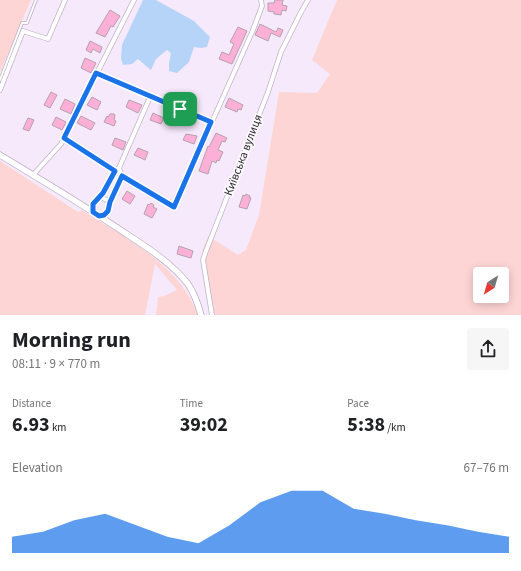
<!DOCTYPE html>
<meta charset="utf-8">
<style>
body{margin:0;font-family:"Source Sans 3",sans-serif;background:#f6f6f6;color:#202124;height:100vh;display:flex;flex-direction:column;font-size:15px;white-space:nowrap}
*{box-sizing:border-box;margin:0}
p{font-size:13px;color:#757577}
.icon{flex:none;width:22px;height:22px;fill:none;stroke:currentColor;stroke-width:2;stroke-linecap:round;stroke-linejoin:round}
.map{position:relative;height:315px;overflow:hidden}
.details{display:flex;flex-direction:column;background:#fff;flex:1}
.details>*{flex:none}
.needle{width:26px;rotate:217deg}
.tools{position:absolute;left:473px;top:267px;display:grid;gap:8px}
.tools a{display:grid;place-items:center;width:36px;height:36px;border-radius:4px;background:#fff;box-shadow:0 2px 10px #0003;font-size:20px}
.pin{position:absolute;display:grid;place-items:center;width:34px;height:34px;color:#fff;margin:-17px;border-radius:8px;box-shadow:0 2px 6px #0006}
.round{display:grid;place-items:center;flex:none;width:42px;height:42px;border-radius:4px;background:#f6f6f6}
.headline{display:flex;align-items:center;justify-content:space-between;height:68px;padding:0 12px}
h1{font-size:22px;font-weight:700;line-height:30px}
.stats{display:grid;grid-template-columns:repeat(3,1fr);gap:6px;height:68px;padding:4px 12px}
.stats div{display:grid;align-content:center}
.stats b{font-size:20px;font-weight:700}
.stats small{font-size:11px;font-weight:400}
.stats p{font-size:11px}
.chart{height:112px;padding:8px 12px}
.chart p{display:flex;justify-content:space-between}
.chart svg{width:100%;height:72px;margin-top:4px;fill:#1a73e8;opacity:.7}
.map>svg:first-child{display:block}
.green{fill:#fed5d5;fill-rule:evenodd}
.water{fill:#b5d4f8}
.building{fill:#fcb0d7;stroke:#b5a1ab}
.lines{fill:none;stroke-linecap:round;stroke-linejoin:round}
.service-casing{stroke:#bfb3c5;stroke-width:3.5}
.minor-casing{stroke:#bfb3c5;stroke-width:5.5}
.secondary-casing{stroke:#bfb3c5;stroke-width:7}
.service{stroke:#fff;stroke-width:2}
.minor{stroke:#fff;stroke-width:4}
.secondary{stroke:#fff;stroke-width:5.5}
.route-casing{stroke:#fff;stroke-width:8}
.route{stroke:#1a73e8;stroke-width:5}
.labels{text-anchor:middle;stroke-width:3.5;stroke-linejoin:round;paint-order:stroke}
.street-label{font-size:12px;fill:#2f2b31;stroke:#fdfafe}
</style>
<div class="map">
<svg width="521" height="315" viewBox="0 0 521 315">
<rect width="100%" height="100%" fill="#f6e9fb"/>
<path class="green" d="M0 0H31L0 72Z
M337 0H521V315H213L202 252 208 236 238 255 246 250 259 215 279 92 317 93 330 74 312 60ZM480 274H502V296H480Z
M0 161 78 212 82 210C125 238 179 264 198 315H156L158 297 164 296 177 290 155 264 145 315H0Z"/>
<path class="water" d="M143 0H156L194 21 210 37 207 47 201 48 194 47 189 62 177 73 169 71V63L171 53 167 50 156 59 151 70 138 59 132 64 123 65 121 58 122 45Z"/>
<path class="building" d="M275 0H283L282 5 287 6 286 11 282 10 281 15 274 14V12L268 11V3H274Z
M110 10 120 16 113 27 111 26 105 37 96 33Z
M260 24 276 32 278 28 283 30 280 37 271 33 268 41 255 35Z
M238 27 247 31 232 64 219 59 222 52 229 55 234 44 230 42Z
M90 41 102 47 100 53 93 49 91 53 86 50Z
M85 58 96 63 91 73 81 68Z
M51 92 57 95 50 108 44 105Z
M184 96 192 98 190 104 195 105 194 109 192 108 191 110 183 106Z
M92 97 101 102 97 110 87 105Z
M229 98 243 105 241 110 238 109 237 112 225 107Z
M65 99 75 104 71 114 60 109Z
M129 100 142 105 138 113 126 107Z
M153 113 164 118 161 124 150 120Z
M110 114H114L115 115 114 120 116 121 114 126 104 122 107 116 108 117Z
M81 116 95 123 91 130 77 123Z
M56 117 66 122 62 130 52 125Z
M28 118 34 120 29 131 23 129Z
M216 133 227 138 225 142 222 141 218 150 223 152 219 161 217 160 216 163 212 161 208 174 199 171 208 146 209 147Z
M186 134 197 136 194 144 183 140Z
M115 138 126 142 123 150 112 145Z
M138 148 148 152 145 160 134 155Z
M127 191 135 196 130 204 122 199Z
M246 194 250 196 249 198H251L247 209 239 207 243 195 245 196Z
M151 203 154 205 153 207 157 209 152 218 144 214 148 204 149 205Z
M179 246 193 251 191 258 177 254Z"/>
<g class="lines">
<defs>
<path id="service" d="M0 80 22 23H27L36 0"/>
<path id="minor" d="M96 73 211 122
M0 90 23 31 48 39 65 0
M64 138 115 171 174 207 253 30 262 6 261 0
M33 175 61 144 134 0
M101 197 110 202
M93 212V204L95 201 101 197 115 171 119 168 150 97
M99 216 104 215 108 211 110 202 122 176 119 168
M212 315 203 260 206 251 268 92 281 52 300 14 308 0"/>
<path id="secondary" d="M0 155C40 179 80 203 119 229 143 245 170 261 188 284 194 293 198 304 201 315"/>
</defs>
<use href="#service" class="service-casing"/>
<use href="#minor" class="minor-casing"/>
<use href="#secondary" class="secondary-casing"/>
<use href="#service" class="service"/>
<use href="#minor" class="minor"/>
<use href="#secondary" class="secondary"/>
</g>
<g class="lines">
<defs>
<path id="route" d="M96 73 211 122 174 207 122 176 110 202 108 211 104 215 99 216 93 212V204L103 193 115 171 64 138Z"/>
</defs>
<use href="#route" class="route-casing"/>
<use href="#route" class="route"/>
</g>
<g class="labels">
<g class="street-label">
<text transform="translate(243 155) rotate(-69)" y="4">Київська вулиця</text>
</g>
</g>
</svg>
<div class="tools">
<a><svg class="needle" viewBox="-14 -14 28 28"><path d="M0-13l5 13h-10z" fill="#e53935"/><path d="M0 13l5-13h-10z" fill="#757577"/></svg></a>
</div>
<div class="pin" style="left:180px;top:109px;background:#1e9e55"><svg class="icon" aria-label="arrive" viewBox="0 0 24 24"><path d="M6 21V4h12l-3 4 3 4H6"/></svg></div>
</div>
<section class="details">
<div class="headline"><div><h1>Morning run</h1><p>08:11 · 9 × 770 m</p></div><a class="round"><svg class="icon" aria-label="share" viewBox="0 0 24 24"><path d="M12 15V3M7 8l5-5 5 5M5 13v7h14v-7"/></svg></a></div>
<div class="stats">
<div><p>Distance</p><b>6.93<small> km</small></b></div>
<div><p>Time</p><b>39:02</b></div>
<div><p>Pace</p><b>5:38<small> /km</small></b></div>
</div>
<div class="chart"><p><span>Elevation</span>67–76 m</p>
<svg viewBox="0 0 160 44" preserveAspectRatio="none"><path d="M0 44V34L10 31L20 24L30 20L40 27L50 34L60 38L70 27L80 13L90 6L100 6L110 17L120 20L130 24L140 27L150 31L160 34V44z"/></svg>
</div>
</section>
